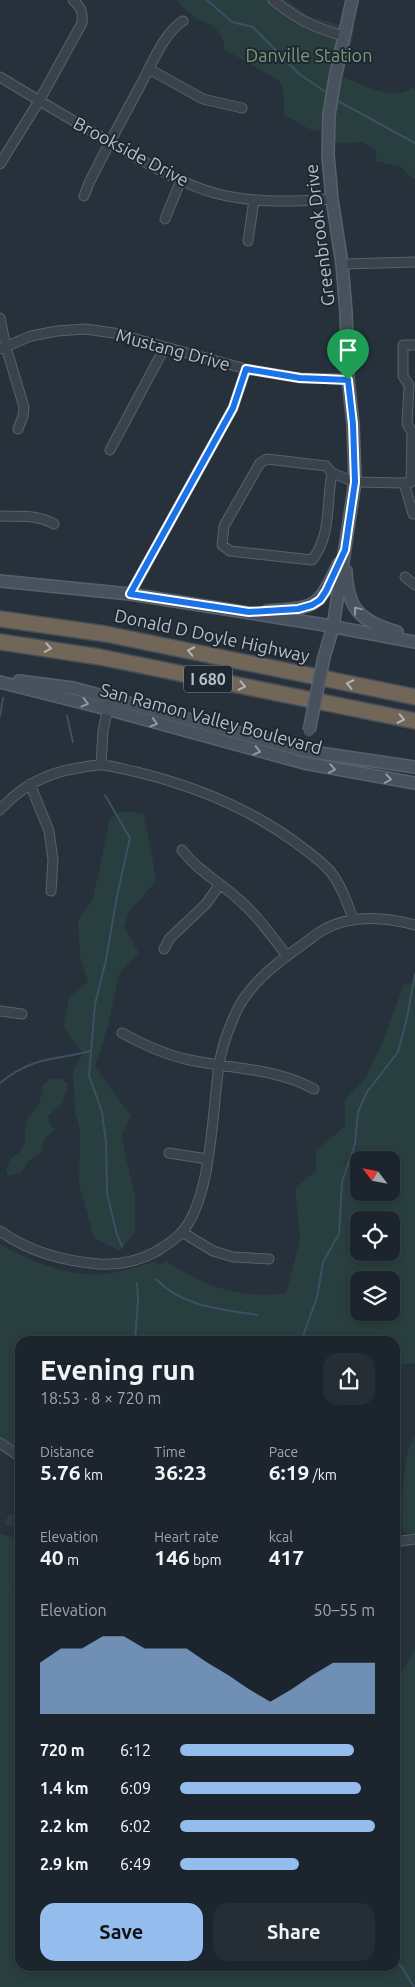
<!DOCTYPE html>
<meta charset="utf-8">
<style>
body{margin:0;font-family:Ubuntu,sans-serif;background:#252d35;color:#f1f3f6;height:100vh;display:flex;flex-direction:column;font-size:19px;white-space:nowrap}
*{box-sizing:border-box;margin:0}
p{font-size:16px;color:#a0a5aa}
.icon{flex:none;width:28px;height:28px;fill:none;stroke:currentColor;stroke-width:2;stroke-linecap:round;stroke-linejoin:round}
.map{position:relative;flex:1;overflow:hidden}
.drawer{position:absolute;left:15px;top:1336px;width:385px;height:635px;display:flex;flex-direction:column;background:#1c252d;border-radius:15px;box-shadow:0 2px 8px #0003,0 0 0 1px #3a4249}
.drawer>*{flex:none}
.needle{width:32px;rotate:302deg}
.buttons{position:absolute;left:350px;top:1151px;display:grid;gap:10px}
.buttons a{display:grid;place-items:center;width:50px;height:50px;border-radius:10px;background:#1c252d;box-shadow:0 2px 8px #0003,0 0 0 1px #3a4249;font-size:25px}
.pin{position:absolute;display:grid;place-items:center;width:42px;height:42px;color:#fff;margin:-51px -21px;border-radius:50% 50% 50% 0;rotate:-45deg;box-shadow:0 0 5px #0007}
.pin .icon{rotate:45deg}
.round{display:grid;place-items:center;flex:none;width:52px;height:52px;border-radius:15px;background:#252d35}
.headline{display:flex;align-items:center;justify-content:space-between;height:85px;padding:0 25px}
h1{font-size:28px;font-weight:700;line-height:38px}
.figures{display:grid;grid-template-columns:repeat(3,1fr);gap:8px;height:85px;padding:5px 25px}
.figures div{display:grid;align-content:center}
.figures b{font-size:21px;font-weight:700}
.figures small{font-size:14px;font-weight:400}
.figures p{font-size:14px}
.chart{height:140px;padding:10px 25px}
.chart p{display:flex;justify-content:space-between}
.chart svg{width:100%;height:90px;margin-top:5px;fill:#94bdee;opacity:.7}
.button{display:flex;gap:10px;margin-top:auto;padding:10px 25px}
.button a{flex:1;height:58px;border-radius:15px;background:#94bdee;color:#111;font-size:20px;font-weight:700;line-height:58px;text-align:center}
.button a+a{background:#252d35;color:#f1f3f6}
ul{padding:0 25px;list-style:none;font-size:16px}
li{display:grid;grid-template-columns:80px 60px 1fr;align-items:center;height:38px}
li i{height:12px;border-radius:6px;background:#94bdee}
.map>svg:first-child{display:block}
.green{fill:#293e3e;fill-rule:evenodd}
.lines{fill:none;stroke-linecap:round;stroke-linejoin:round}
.stream{stroke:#3d5063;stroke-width:2}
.street-casing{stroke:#58616a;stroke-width:11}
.secondary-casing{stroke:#58616a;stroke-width:14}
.highway-casing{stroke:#454e57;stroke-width:18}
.street{stroke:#3a434c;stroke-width:9}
.secondary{stroke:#48525f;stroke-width:11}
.highway{stroke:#716658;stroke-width:15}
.secondary-bridge-casing{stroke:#58616a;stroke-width:14;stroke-linecap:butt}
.secondary-bridge{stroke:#48525f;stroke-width:11}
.oneway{stroke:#9098a3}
.oneway2{stroke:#afb5bc}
.route-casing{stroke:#fff;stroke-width:10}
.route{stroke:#1a73e8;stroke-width:6}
.labels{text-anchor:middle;stroke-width:4;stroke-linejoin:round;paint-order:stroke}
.shield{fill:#1f2831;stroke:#89919a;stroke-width:1}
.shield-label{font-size:16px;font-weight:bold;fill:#b6bec7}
.park-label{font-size:18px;fill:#769b7c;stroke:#1f2831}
.street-label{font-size:18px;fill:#b6bec7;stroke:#1f2831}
</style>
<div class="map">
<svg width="415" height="1987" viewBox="0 0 415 1987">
<rect width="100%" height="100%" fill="#26313c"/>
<path class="green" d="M177 0H287L308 16 355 29 343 77C364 85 391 102 412 88L415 91V178L413 179 400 166 375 161 377 151 363 142 338 143 320 131 309 129 284 115C284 102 286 88 277 79L225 50C223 33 214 23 197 20 190 11 182 9 177 0Z
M123 811 143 814 150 843 156 881 129 912 124 927 139 953 120 972 108 1026 95 1067 131 1116 121 1136 135 1196V1233L120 1251 94 1238 79 1184 80 1130 75 1111 73 1071 83 1054 63 1027 69 998 88 982 80 957 78 920 93 899 110 818Z
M415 983V1363L395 1366V1341H20V1453L0 1439V1244C27 1261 74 1278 106 1274 123 1272 139 1266 155 1261L157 1265 167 1261C201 1287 244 1299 286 1293L300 1240 295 1188 316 1171V1151L345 1126V1099L365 1079 380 1048 404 984ZM359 1160H391V1192H359ZM359 1220H391V1252H359ZM359 1280H391V1312H359Z
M51 1079H62L68 1084 62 1104 48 1116 49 1122 55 1130 45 1138 41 1152 28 1162 21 1173 8 1176 6 1170 10 1159 20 1152 25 1143V1128L28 1117C39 1109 41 1099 43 1085Z
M415 1437V1534L404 1532 402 1524C403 1502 401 1454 415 1437Z
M8 1514 20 1516V1528L5 1525Z
M0 1534 20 1539V1569L12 1586 20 1591V1966H395V1673L402 1670 415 1650V1987H0Z"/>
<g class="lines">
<path class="stream" d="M207 0 232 22 253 27 299 74 329 94
M336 100 415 143
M0 716 3 698
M67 716 73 742
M105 795 130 838 117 896 106 960 95 1004 89 1076 102 1112 106 1143 107 1193 117 1235 122 1246
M0 1083C33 1056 53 1061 90 1051
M156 1279C182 1307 222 1309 257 1315
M135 1341 138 1301 137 1283
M301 1341 317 1298 323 1262 339 1234 342 1182 355 1144 358 1112 367 1092 398 1052 407 1018 415 974
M395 1961 402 1967 414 1987"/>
<defs>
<path id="street" d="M273 0C298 20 313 27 343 36
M149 69 203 99 242 108
M0 77C36 99 72 120 108 141 143 161 179 184 218 194 255 203 294 202 332 199
M0 164 39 101 82 23C83 12 81 7 73 0
M84 196 89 183C105 151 122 119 139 88 150 68 164 32 183 21
M165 219 181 180
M248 241 254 200
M342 264 415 262
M0 318 6 347 24 407 23 416 18 429
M0 349 31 336 57 331 85 329 114 333 246 369 300 378 348 379
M110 450 165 347
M267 459 326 466 332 473C326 502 332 535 312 560L230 551 222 545 224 526 260 463Z
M332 473 355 482 404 483 415 480
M411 482 412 432 407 424 409 385 403 376V345H415
M404 483 413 514H415
M0 516C19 517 37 514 54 524
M405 577 415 585
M130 594 233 408 246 369
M101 765 103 731 109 703
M30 784 49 831 53 860 51 891
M0 810C21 786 46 773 78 768 85 767 93 765 100 765 112 765 125 770 137 772 194 786 247 807 295 842 307 851 320 860 330 871 341 885 347 902 353 919
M182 850C197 870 218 881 237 898 257 915 271 935 287 956
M164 949 170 938 206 904 220 884
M0 1011 22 1014
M122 1033C144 1045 165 1055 190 1060 232 1069 276 1068 314 1089
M169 1153 207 1159
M0 1231C29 1252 64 1261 99 1264 120 1265 139 1261 157 1251 165 1246 175 1240 181 1233 212 1200 212 1111 219 1066 221 1050 227 1033 233 1019 245 987 275 964 302 945 309 940 316 934 323 930 351 914 385 917 415 925
M182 1232 213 1251 233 1257 269 1259
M0 1443 20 1457
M395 1542 415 1539"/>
<path id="secondary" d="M346 571C348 612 361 620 397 632
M0 581 130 594 319 624 415 642
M267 611C318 607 317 609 339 563
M324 657 333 627 355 482 353 424 348 379 346 312 342 264 332 199 328 155 329 115 335 78 352 0
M19 681 73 688 306 751 415 767
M0 682 107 709 304 763 415 783"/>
<path id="highway" d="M0 619 106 634 415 697
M0 642 100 657 415 721"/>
</defs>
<use href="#street" class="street-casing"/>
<use href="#secondary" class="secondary-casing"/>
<use href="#highway" class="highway-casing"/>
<use href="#street" class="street"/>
<use href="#secondary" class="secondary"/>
<use href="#highway" class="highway"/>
<defs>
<path id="secondary-bridge" d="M309 731 324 657"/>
</defs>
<use href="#secondary-bridge" class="secondary-bridge-casing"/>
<use href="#secondary-bridge" class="secondary-bridge"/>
</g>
<defs><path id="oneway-chevron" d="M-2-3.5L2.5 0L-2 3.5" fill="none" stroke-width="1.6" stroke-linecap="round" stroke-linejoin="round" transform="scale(1.25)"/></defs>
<g class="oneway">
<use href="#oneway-chevron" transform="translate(357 610) rotate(-127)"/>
<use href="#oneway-chevron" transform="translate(85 703) rotate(14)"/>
<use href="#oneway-chevron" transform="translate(154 723) rotate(17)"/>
<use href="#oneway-chevron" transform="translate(257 751) rotate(15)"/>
<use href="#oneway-chevron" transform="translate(332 769) rotate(11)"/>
<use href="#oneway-chevron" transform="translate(388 779) rotate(9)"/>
</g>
<g class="oneway2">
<use href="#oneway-chevron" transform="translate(48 648) rotate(9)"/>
<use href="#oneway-chevron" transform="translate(191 651) rotate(-168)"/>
<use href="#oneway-chevron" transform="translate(350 684) rotate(-168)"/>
<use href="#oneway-chevron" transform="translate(242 686) rotate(12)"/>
<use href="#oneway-chevron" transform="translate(401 719) rotate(12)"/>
</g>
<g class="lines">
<defs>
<path id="route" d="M246 369 300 378 348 380 353 424 355 482 345 550 326 591 320 600 312 605 298 609 249 612 130 594 233 408Z"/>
</defs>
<use href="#route" class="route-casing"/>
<use href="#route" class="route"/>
</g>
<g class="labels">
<rect class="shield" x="184" y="665.5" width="48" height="27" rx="4"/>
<g class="shield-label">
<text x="208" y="685">I 680</text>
</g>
<g class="park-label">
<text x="309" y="62">Danville Station</text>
</g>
<g class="street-label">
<text transform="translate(131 152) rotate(28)" y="6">Brookside Drive</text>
<text transform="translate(320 235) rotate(-97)" y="6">Greenbrook Drive</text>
<text transform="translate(173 350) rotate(15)" y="6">Mustang Drive</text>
<text transform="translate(212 636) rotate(12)" y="6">Donald D Doyle Highway</text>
<text transform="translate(211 719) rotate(15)" y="6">San Ramon Valley Boulevard</text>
</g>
</g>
</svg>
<div class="buttons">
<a><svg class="needle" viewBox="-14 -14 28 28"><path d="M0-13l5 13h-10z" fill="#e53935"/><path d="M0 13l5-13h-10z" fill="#a0a5aa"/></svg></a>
<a><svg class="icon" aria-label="locate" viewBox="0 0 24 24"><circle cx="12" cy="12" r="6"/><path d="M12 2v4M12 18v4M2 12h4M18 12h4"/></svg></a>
<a><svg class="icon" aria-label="layers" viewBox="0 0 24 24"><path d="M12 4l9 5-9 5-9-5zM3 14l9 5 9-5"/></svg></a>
</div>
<div class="pin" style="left:348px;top:380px;background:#1e9e55"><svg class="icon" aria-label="arrive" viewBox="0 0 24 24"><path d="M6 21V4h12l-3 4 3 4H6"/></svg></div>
<section class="drawer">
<div class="headline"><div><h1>Evening run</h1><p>18:53 · 8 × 720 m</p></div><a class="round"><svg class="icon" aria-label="share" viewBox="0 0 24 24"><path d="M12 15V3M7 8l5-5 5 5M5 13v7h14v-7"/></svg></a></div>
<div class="figures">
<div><p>Distance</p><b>5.76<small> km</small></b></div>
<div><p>Time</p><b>36:23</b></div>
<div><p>Pace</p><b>6:19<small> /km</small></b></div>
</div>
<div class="figures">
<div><p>Elevation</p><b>40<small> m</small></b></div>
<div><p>Heart rate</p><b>146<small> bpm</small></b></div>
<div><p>kcal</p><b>417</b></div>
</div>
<div class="chart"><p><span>Elevation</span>50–55 m</p>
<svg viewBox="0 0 160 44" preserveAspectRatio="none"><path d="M0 44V19L10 12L20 12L30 6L40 6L50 12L60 12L70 12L80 19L90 25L100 32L110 38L120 32L130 25L140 19L150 19L160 19V44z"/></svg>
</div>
<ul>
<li><b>720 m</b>6:12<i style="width:89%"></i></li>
<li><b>1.4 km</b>6:09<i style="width:93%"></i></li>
<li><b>2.2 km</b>6:02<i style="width:100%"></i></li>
<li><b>2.9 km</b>6:49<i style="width:61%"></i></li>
</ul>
<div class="button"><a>Save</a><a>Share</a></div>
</section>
</div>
